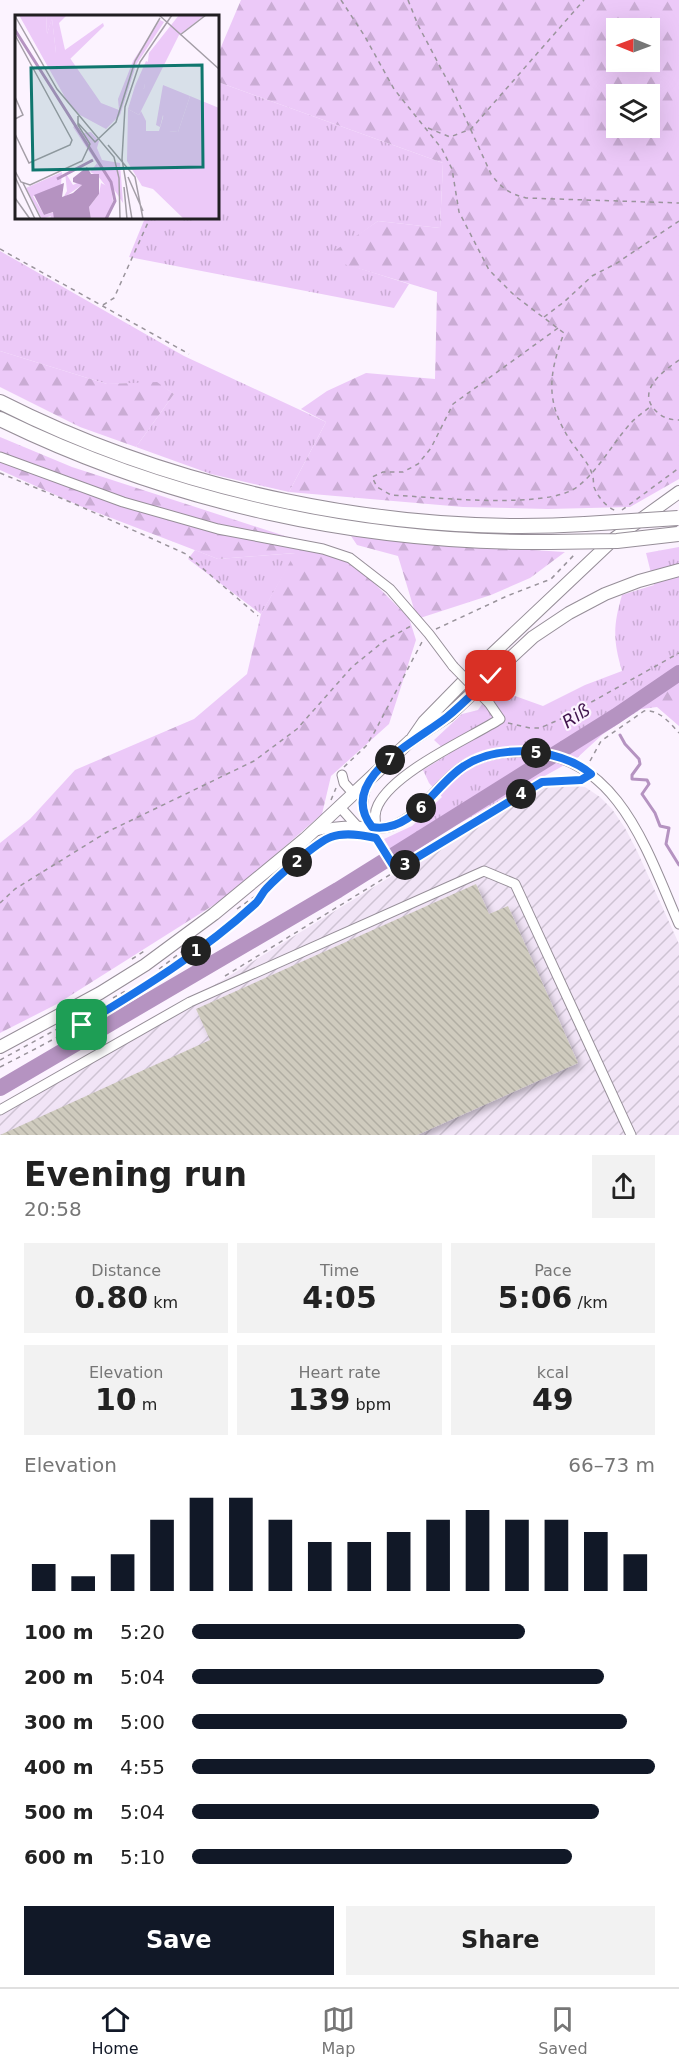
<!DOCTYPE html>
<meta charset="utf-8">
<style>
body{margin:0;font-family:"DejaVu Sans",sans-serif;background:#f2f2f2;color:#222;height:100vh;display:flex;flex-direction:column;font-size:22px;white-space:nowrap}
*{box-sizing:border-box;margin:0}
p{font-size:20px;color:#767676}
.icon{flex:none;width:33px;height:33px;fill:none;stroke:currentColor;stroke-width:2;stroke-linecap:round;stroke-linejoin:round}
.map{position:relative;height:1135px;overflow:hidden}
.side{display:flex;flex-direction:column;background:#fff;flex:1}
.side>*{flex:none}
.needle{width:39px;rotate:271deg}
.tools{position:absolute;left:606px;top:18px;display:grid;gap:12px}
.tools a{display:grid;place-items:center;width:54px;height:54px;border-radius:0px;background:#fff;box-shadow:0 6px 24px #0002;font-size:30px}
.pin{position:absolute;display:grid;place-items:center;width:51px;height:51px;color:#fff;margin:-26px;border-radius:12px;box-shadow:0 3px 9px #0006}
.km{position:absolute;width:30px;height:30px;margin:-15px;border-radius:50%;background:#222;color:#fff;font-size:16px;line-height:30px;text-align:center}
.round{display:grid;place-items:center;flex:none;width:63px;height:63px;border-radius:0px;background:#f2f2f2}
.summary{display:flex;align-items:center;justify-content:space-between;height:102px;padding:0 24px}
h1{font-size:33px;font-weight:800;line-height:45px}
.stats{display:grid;grid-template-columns:repeat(3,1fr);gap:9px;height:102px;padding:6px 24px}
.stats div{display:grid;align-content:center;border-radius:0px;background:#f2f2f2;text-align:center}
.stats b{font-size:30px;font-weight:800}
.stats small{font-size:16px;font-weight:400}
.stats p{font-size:16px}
.chart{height:168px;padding:12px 24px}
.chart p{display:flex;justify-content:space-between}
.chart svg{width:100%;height:108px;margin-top:6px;stroke:#111827;stroke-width:6}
.cta{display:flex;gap:12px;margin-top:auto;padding:12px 24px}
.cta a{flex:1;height:69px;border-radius:0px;background:#111827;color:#fff;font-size:24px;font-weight:800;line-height:69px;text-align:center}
.cta a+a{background:#f2f2f2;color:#222}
ul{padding:0 24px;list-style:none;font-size:20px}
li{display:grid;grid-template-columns:96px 72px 1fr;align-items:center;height:45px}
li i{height:15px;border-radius:8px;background:#111827}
.tabs{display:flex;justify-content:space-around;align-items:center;height:84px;border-top:2px solid #e0e0e0;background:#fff;font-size:16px;color:#767676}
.tabs a{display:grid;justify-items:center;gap:3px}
.tabs .on{color:#111827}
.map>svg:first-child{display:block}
.industrial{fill:url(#industrial-furrows)}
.grass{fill:url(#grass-tufts)}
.forest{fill:url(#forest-firs);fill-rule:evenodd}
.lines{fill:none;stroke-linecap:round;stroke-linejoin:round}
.stream{stroke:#b593c1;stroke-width:3}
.river{stroke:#b593c1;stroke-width:16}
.building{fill:url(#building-back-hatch);filter:url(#shadow)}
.minor-casing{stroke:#968e98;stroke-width:11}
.major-casing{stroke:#968e98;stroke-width:14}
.highway-casing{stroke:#968e98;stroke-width:16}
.path{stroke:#9a949c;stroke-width:1.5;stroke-dasharray:4.5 4.5;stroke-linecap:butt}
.minor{stroke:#fff;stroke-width:9}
.major{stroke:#fff;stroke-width:12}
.highway{stroke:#fff;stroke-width:14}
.minor-bridge-casing{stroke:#968e98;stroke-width:11;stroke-linecap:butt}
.highway-bridge-casing{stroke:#968e98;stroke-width:16;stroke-linecap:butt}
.minor-bridge{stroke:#fff;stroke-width:9}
.highway-bridge{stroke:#fff;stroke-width:14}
.route-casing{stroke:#fff;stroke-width:12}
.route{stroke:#1a73e8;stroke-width:8}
.labels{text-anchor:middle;stroke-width:4.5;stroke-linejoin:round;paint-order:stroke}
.water-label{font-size:18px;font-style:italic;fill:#41164e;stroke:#fcf3ff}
.inset-river{fill:none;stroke:#b593c1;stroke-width:3}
.inset-road{fill:none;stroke:#a49ea7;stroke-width:1.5}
.view{fill:#0f766e;fill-opacity:0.15;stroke:#0f766e;stroke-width:3}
.inset-edge{fill:none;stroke:#211e22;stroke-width:3}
</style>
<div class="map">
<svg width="679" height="1135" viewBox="0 0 679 1135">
<defs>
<pattern id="industrial-furrows" width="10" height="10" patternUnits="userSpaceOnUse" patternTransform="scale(1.5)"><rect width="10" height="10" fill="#f1e4f6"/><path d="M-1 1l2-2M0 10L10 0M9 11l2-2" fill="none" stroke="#cec3d3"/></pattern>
<pattern id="grass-tufts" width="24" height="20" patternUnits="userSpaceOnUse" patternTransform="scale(1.5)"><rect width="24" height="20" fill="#ecc9f8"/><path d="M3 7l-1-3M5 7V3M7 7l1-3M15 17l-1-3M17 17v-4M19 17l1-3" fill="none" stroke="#caacd4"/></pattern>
<pattern id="forest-firs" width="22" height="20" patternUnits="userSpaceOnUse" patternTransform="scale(1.5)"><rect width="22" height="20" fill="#ecc9f8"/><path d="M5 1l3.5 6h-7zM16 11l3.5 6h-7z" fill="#caacd4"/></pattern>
<pattern id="building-back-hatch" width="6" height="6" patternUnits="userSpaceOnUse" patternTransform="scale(1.5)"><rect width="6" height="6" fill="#cfcbbe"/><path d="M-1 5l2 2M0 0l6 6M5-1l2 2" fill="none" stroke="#b1aea3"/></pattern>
<filter id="shadow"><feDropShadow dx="4" dy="4" stdDeviation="3" flood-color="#0004"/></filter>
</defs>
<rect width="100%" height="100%" fill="#fcf3ff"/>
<path class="industrial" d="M544 785 585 787 600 797 612 809 625 828 637 851 679 944V1135H0V1107L200 994 512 802Z"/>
<path class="grass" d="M218 82 443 163 440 228 378 221 327 258 409 284 394 308 129 257 145 218H218Z
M0 251 184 356 326 422 289 492 211 474 136 447 174 394 157 383 107 384 0 351Z
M679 547V666L636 698 641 709 603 734 577 758 453 827 398 863 384 839 412 826 442 797 429 783 423 770 449 754 434 740 462 714 478 710 493 688 543 706 585 685 622 671C613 640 613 626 622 595L654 585 646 553Z
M195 550 218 559 296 553 261 614 188 559Z"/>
<path class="forest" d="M241 0H679V479L630 507 548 509 463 507 289 492 326 422 301 409 327 391 366 373 435 379 437 292 324 258 378 221 440 228 443 163 218 82V54ZM650 28V62H616V28ZM650 94V128H616V94Z
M0 351 107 384 157 382 174 394 136 447 80 427 0 387Z
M0 437 72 467 328 550 358 567 409 618 416 640 389 724 331 776 322 814 228 896 57 1004 0 1033V843L30 819 75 770 194 719 247 674 261 614 295 553 218 559 80 506 0 470Z
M351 536 467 546 565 552 530 578 491 595 417 619 398 556 357 545Z
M679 666V726L657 707 641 709 635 698Z"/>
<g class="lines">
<path class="stream" d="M620 735 625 744 639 759 640 764 632 775V779L647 780 649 784 642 794 655 813 660 826 669 828 666 844 679 865"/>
<path class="river" d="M0 1088 338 890 616 716 679 673"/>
</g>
<path class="building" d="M476 884 489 914 508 906 578 1063 417 1135H0L210 1040 196 1009Z"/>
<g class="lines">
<defs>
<path id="minor" d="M0 457 123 502 218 529 323 549 350 558 390 589 429 634 453 666
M342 775 344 783 353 793
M368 782C361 800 360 811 372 827
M339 806 357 826
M376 828C375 819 374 813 378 805 395 771 468 739 500 719L489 703
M316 831C329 827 342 826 356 826 368 827 381 830 392 826 423 815 437 782 465 765 484 754 505 751 526 752 619 755 648 854 679 924
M0 1110 190 1002 484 871 515 884 631 1135"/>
<path id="major" d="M413 738 424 722 471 674 615 538 679 492
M0 1047 100 993 145 965 214 914 305 839 410 741 448 716 533 637 569 613 605 594 639 581 679 570"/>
<path id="highway" d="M0 402C175 491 389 536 585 524
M0 419C170 502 360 544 550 542"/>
</defs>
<use href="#minor" class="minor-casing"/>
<use href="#major" class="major-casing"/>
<use href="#highway" class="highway-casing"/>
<path class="path" d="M341 0 364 35 394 89 442 149 452 169 459 212 489 270 515 296 564 333C548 376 545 403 572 443 578 452 589 463 592 474 594 478 593 483 594 487 598 497 606 507 616 511
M408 0 418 25 454 93 491 174C501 188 510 194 526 198L679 203
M428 128 450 137 471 129 584 0
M0 249 189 354
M103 305 114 298 150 218
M544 317 564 302 592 276 617 263 679 221
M558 328 453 404 431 448 418 464 403 472H383L372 477 377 487 391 495C432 497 547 510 577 487 599 470 612 444 630 424 636 417 644 412 651 406
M679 360C665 370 637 389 654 409 661 417 669 420 679 420
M0 473 75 504 186 554 258 616
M622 510 679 468
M436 629 507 596 551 579 575 554
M508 723 530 728H540L563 718 679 653
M590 761 601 741 644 711C659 709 670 723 679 733
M344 767 366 746 374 733 423 640
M331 800 336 788
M376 838 396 869
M0 903 15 889 107 832 254 761 297 729 352 667 384 641 411 626
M237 909 264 890 328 838
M132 959 146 950
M159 969 188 947
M225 976 541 782 582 779
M113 998 127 990
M0 1060 96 1008
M0 1067C77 1028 153 986 221 932 236 919 254 908 264 891"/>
<use href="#minor" class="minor"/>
<use href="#major" class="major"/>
<use href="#highway" class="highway"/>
<defs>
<path id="minor-bridge" d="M453 666 489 703"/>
<path id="highway-bridge" d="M585 524 678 518
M550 542 617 541 678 534"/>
</defs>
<use href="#minor-bridge" class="minor-bridge-casing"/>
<use href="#highway-bridge" class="highway-bridge-casing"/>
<use href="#minor-bridge" class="minor-bridge"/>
<use href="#highway-bridge" class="highway-bridge"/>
</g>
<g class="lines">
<defs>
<path id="route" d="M82 1025C142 989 204 951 256 903 260 899 262 893 266 889 277 877 317 842 331 837 345 832 362 835 376 838L396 870 542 782 581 780 591 774C576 761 555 755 536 752 512 750 485 752 464 766 434 785 413 834 372 827 335 780 417 741 447 717 462 705 476 690 491 676"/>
</defs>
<use href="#route" class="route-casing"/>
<use href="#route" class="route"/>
</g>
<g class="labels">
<g class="water-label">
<text transform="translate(576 716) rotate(-33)" y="6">Riß</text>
</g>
</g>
<g transform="translate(15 15)">
<rect width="204" height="204" fill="#fcf3ff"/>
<path d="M31 0H52L44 8 50 35 88 8 89 11 54 45 41 38 37 4 32 19ZM164 0H190L164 20 124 100 113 94 120 71 129 74 134 38ZM148 70 175 81 163 117 153 116 148 100 145 112 141 110ZM61 110 68 118 76 117 84 126 82 133 87 145 105 148 108 188 58 112ZM47 157 46 170 18 181 29 200 39 197V204H35L36 201 27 204 11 173Z" fill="#ecc9f8"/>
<path d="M4 0H31L32 19 37 3 41 38 48 33 86 88 104 95 103 84 118 46 145 5 149 7 121 50 105 100 91 114 65 100 52 86ZM131 46 135 48 128 77 120 71ZM175 81 204 93V204H169L138 174 127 171 112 146 113 94 124 100 126 96 131 106V116H144L149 99 154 107V116L163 117ZM83 147 94 162 98 172 93 174 83 161 75 157ZM50 157 58 170 64 167 67 170 48 183 52 176Z" fill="#ecc9f8"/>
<path d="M86 168 96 173 98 186 91 204H76L74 192 84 179Z" fill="#ecc9f8"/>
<path d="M72 152 76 159H84V179L74 192 76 204H85H39L38 197 29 200 19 180 49 168 47 182 58 178 67 170 58 167V163Z" fill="#b593c1"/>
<path class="inset-river" d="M0 15 96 167 100 186 91 204M42 164 78 145"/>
<path class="inset-road" d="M144 0 204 54M0 1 42 74 99 142 104 163 105 204M0 20 57 125 55 130 14 148 0 119M165 20 191 0M0 82 8 100 0 104M63 108 80 127 101 107 120 46 145 3M93 130 120 162 128 204M0 156 6 167 15 170 67 146 75 129 63 110V101M0 162 20 204M113 162 128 196M8 168 26 204M109 172 112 204M0 183 15 204M117 204 107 144 110 92 125 47 157 0"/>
<path class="view" d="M187 50 188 152 18 155 16 53Z"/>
<rect width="204" height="204" class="inset-edge"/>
</g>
</svg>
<div class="tools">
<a><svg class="needle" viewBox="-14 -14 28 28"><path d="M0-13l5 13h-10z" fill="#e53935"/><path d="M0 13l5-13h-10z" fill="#767676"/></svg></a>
<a><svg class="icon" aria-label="layers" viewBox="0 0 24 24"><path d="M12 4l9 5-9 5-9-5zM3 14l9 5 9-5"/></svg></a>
</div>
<div class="pin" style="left:82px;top:1025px;background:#1e9e55"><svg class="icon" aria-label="arrive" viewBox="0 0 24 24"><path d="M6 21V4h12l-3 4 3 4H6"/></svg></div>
<div class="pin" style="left:491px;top:676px;background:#d93025"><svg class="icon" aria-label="check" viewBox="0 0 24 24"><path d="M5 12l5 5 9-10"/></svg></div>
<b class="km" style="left:196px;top:951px">1</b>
<b class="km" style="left:297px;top:862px">2</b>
<b class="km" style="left:405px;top:865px">3</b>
<b class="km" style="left:521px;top:794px">4</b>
<b class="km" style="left:536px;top:753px">5</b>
<b class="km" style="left:421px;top:808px">6</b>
<b class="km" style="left:390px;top:760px">7</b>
</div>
<section class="side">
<div class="summary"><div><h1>Evening run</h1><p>20:58</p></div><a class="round"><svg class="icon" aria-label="share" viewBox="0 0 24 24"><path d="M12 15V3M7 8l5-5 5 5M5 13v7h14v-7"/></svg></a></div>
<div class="stats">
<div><p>Distance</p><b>0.80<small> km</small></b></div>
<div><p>Time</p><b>4:05</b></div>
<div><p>Pace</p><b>5:06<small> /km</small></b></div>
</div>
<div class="stats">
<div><p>Elevation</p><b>10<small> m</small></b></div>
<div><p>Heart rate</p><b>139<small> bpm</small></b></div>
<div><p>kcal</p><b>49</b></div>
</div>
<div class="chart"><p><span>Elevation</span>66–73 m</p>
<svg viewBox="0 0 160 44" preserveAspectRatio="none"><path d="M5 44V33M15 44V38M25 44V29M35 44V15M45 44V6M55 44V6M65 44V15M75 44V24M85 44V24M95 44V20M105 44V15M115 44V11M125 44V15M135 44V15M145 44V20M155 44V29"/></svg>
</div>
<ul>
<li><b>100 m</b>5:20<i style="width:72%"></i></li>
<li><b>200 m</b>5:04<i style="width:89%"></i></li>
<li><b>300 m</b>5:00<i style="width:94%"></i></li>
<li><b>400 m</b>4:55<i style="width:100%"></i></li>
<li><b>500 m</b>5:04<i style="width:88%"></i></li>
<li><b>600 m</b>5:10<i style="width:82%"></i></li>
</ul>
<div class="cta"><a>Save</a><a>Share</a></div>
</section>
<nav class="tabs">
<a class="on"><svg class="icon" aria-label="home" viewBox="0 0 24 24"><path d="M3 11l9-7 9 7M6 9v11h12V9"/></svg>Home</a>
<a><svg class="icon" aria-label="map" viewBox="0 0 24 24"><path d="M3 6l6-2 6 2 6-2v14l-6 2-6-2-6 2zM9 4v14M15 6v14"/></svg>Map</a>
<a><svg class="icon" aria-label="saved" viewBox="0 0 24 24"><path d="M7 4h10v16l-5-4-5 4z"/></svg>Saved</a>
</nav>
